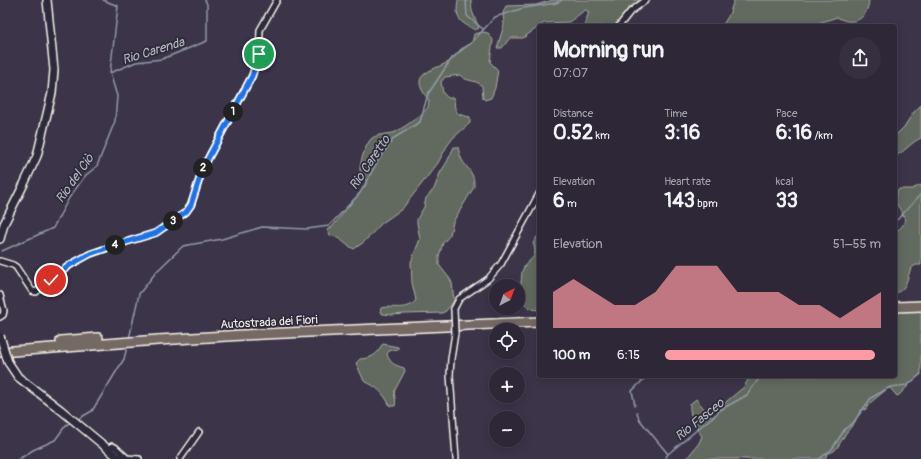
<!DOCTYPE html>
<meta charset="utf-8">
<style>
body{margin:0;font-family:Pangolin,sans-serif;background:#352f3f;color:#f1f3f6;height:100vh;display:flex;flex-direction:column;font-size:15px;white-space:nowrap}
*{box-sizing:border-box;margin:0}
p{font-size:13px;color:#a7a5ad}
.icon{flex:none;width:22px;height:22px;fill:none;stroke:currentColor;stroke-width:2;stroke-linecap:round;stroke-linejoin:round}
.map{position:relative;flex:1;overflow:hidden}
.drawer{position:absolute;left:537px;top:24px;width:360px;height:354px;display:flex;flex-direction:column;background:#2d2737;border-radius:4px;box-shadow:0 2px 10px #0003,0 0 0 1px #484452}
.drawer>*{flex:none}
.needle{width:26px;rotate:41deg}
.controls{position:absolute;left:489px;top:279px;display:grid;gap:8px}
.controls a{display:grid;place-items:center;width:36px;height:36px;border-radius:50%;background:#2d2737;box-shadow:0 2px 10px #0003,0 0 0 1px #484452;font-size:20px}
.pin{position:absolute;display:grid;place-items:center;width:34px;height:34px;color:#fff;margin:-17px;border:2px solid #fff;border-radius:50%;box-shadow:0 1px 4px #0007}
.km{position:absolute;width:20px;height:20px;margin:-10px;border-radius:50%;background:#222;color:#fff;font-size:11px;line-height:20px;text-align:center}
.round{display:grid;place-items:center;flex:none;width:42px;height:42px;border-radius:21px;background:#352f3f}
.overview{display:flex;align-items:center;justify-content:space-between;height:68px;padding:0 16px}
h1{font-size:22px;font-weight:700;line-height:30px}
.stats{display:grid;grid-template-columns:repeat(3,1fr);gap:6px;height:68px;padding:4px 16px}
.stats div{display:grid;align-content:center}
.stats b{font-size:20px;font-weight:700}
.stats small{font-size:11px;font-weight:400}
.stats p{font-size:11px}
.chart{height:112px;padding:8px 16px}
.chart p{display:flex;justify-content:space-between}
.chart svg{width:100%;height:72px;margin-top:4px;fill:#ff9aa2;opacity:.7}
ul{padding:0 16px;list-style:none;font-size:13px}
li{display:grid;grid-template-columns:64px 48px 1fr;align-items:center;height:30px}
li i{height:10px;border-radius:5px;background:#ff9aa2}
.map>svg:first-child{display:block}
.green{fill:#626b5f;stroke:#abaea4}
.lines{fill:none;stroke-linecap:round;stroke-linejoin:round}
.stream{stroke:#929ba7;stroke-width:1.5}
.street-casing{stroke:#f4f1e8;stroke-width:8}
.secondary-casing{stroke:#f4f1e8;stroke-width:10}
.highway-casing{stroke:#f4f1e8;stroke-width:12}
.street{stroke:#2f2a3d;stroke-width:5}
.secondary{stroke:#2f2a3d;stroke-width:7}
.highway{stroke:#756964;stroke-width:9}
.street-bridge-casing{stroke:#f4f1e8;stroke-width:8;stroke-linecap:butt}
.secondary-bridge-casing{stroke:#f4f1e8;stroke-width:10;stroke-linecap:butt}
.street-bridge{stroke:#2f2a3d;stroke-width:5}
.secondary-bridge{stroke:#2f2a3d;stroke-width:7}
.route-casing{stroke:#fff;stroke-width:8}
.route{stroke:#1a73e8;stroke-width:5}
.labels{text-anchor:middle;stroke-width:3.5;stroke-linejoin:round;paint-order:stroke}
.street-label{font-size:12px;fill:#f4f1e8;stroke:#2f2a3d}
.water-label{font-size:13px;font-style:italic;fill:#b2b8bc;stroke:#2f2a3d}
</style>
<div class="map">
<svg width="921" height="459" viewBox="0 0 921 459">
<rect width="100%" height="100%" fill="#3c3449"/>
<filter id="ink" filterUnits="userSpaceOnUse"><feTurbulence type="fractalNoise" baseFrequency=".025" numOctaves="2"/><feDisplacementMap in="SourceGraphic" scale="8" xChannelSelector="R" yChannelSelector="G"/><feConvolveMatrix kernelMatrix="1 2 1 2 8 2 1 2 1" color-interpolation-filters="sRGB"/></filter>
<g filter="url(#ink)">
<path class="green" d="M458 0H471L472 11 479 28 475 30C459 21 455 20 458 0Z
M553 0H644L631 8 616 26H585V23L589 12 585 10 569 22 544 23 523 38H510L502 48H497L504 25 503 13 506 6 536 5Z
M734 0H869C868 19 853 27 837 17L810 26H722L729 15Z
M483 32 488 33 493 40 490 62 498 70 495 88 491 98 485 100 483 98 482 86C476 79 465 82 460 75L445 77 441 82 443 93 448 98H454C455 113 455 114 470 117V123L453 138 447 146 438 163 402 209 382 223 364 242 354 249C345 245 340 237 330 235L327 230 332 227 366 185V180C363 177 360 174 360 169 360 162 366 143 372 138 379 134 386 134 393 133 399 131 425 113 428 107 428 106 429 102 429 101 426 96 419 88 420 81 421 71 443 66 450 61 455 58 457 53 461 49 464 47 468 46 472 43L474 34Z
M921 105V138C911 142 905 152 895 156V136L904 127 913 113Z
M454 147H458C459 151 460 156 462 160 468 170 475 173 474 187L453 222 450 235 443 243 439 256V265L450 279 452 283 454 301 446 311 442 313 405 314 392 315 383 314 380 312 381 308C392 305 408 312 416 300L412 283 411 262 420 239 417 223V219L424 207 426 198 434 189 440 173 447 162Z
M921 185V265H916L911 268C907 278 907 289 896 293L895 292V232C921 216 884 207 899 189H912Z
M539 234V310C527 310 521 301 518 291 519 288 521 285 521 282 522 278 521 273 523 269 529 257 539 260 533 243Z
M921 310V373L899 395 897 396 890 388 887 389 870 403 865 410 863 409 860 411 855 422 846 433 837 448 834 451 827 454 825 459H688L687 458 699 443 702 436C695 427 689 416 690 404L696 399 711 417 713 418 727 401 744 387 750 376H895V311Z
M383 344 398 347V349L389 351 387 354C390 364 395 365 404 368L405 371 395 390C393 396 397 400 395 406H390C383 392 377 387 364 381L356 363 360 359C370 358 377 356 381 346Z"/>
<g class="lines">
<path class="stream" d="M466 0 467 16 483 29
M110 73 136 62 162 59 207 41V4L205 0
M895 221 898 219 921 194
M2 251 53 228 69 198 85 176 97 166 115 121 117 96 110 73 118 6 103 0
M129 339 139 294 157 271 183 246 222 239 262 227 307 229 329 226 360 193 379 159 394 138 420 122 428 94 452 58 473 41 495 17 524 8 556 3 562 0
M635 405 632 391 647 376
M637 412 639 419 668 454
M78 419 92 411 124 359 127 347
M19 459 33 450 55 440 66 425 71 422
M665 459 668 454 722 409 747 395 761 376
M819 459 832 449 845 429 853 423 871 398 890 387 908 385 921 374"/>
<defs>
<path id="street" d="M619 26 630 12 646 0
M0 261 13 265 16 267 32 291 36 292 70 265 90 254 116 245 155 233 186 212 191 205 203 168 252 76 259 54 260 30 277 0
M0 295 4 311 3 315 0 317
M454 309 459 299 488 279 501 264 539 194
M455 333 451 359 450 375 456 459
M108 449 112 446 115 447 127 458 139 459
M180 459 199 432"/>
<path id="secondary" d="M0 239 4 224 24 184 37 156 52 93 54 70 47 0
M8 362 18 377 61 410 120 459"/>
<path id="highway" d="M895 307 921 306
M61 341 98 338
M0 352 158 340 263 334 539 322"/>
</defs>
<use href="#street" class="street-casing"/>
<use href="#secondary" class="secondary-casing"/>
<use href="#highway" class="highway-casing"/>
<use href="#street" class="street"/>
<use href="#secondary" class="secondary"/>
<use href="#highway" class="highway"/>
<defs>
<path id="street-bridge" d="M454 309 455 333"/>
<path id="secondary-bridge" d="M0 336 8 362"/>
</defs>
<use href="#street-bridge" class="street-bridge-casing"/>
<use href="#secondary-bridge" class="secondary-bridge-casing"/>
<use href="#street-bridge" class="street-bridge"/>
<use href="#secondary-bridge" class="secondary-bridge"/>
</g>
</g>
<g class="lines" filter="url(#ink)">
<defs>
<path id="route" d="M51 280 70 265 90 254 116 245 156 233 186 212 191 205 203 168 252 76 259 54"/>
</defs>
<use href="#route" class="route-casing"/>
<use href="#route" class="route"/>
</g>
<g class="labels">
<g class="street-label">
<text transform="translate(269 322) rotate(-3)" y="4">Autostrada dei Fiori</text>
</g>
<g class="water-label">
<text transform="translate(153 50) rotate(-17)" y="5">Rio Carenda</text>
<text transform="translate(369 162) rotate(-56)" y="5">Rio Caretto</text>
<text transform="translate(74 178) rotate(-55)" y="5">Rio del Ciò</text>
<text transform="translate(699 419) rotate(-39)" y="5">Rio Fasceo</text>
</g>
</g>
</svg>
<div class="controls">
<a><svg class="needle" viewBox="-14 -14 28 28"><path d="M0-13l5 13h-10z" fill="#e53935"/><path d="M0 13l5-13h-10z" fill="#a7a5ad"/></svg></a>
<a><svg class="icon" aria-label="locate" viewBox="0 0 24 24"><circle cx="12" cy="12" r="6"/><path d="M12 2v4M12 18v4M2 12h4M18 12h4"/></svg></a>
<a>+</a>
<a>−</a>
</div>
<div class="pin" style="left:259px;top:54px;background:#1e9e55"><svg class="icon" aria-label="arrive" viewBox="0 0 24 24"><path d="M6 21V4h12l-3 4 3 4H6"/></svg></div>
<div class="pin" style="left:51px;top:280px;background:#d93025"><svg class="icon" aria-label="check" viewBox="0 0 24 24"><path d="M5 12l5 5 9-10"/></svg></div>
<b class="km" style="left:233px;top:112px">1</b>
<b class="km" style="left:203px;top:168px">2</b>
<b class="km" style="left:173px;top:221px">3</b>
<b class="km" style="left:115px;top:245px">4</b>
<section class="drawer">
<div class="overview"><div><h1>Morning run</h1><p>07:07</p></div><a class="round"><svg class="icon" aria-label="share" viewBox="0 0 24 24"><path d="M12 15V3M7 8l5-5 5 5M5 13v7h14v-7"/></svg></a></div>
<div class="stats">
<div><p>Distance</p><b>0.52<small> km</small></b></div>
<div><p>Time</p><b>3:16</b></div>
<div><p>Pace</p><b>6:16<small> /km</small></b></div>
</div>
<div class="stats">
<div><p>Elevation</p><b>6<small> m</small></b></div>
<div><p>Heart rate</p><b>143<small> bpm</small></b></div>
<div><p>kcal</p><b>33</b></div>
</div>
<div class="chart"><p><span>Elevation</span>51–55 m</p>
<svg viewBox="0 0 160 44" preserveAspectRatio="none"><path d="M0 44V22L10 14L20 22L30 30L40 30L50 22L60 6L70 6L80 6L90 22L100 22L110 22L120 30L130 30L140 38L150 30L160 22V44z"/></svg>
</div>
<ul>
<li><b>100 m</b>6:15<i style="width:97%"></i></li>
</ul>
</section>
</div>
